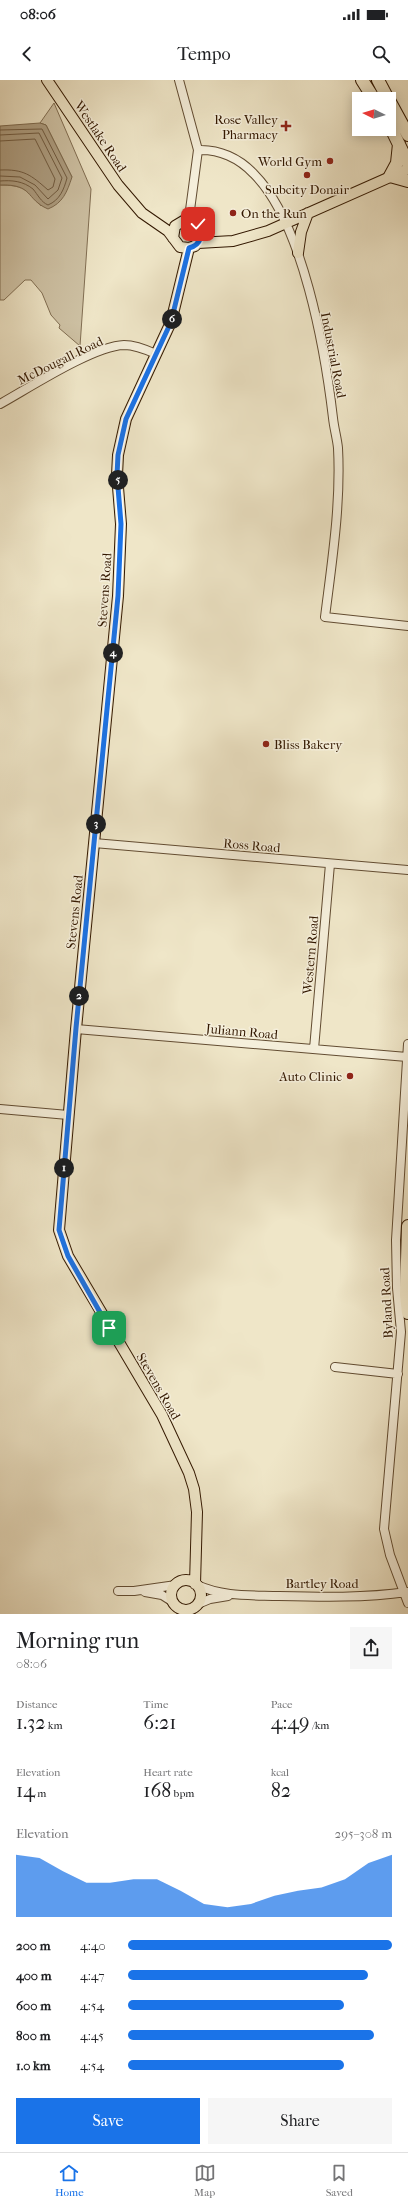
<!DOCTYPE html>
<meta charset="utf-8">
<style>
body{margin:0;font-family:"IM FELL French Canon",serif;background:#f6f6f6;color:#202124;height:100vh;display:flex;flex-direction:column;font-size:15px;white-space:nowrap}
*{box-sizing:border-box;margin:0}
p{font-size:13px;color:#757577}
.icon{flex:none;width:22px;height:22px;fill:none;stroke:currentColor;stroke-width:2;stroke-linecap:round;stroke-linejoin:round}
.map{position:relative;height:1534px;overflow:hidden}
.drawer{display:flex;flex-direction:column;background:#fff;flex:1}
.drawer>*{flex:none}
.needle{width:26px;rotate:275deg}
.fabs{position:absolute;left:352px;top:12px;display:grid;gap:8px}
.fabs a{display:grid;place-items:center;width:44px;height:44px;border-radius:0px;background:#fff;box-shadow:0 2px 10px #0003;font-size:20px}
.pin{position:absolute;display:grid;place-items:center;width:34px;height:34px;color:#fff;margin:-17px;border-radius:8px;box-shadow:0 2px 6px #0006}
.km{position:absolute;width:20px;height:20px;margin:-10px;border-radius:50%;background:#222;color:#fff;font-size:11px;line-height:20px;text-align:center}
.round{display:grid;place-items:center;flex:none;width:42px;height:42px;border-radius:0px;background:#f6f6f6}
.head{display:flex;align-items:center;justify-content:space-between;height:68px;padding:0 16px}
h1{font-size:22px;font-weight:600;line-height:30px}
.figures{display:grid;grid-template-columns:repeat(3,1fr);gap:6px;height:68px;padding:4px 16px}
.figures div{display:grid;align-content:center}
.figures b{font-size:20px;font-weight:600}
.figures small{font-size:11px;font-weight:400}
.figures p{font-size:11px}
.chart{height:112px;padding:8px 16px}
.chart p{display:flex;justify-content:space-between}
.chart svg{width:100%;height:72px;margin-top:4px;fill:#1a73e8;opacity:.7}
.action{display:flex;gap:8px;margin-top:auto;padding:8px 16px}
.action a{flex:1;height:46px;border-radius:0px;background:#1a73e8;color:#fff;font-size:16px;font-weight:600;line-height:46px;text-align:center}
.action a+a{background:#f6f6f6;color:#202124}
ul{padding:0 16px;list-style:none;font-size:13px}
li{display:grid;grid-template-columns:64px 48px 1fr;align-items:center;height:30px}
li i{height:10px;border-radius:5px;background:#1a73e8}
.status{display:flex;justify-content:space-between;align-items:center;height:28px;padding:0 20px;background:#fff;direction:ltr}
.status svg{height:11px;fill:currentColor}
header{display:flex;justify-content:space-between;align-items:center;height:52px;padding:0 16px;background:#fff;font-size:18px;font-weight:600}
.tab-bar{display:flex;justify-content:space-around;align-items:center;height:56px;border-top:1px solid #e0e0e0;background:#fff;font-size:11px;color:#757577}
.tab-bar a{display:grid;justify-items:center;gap:2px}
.tab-bar .on{color:#1a73e8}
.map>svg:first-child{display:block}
.green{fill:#cfc3a6;stroke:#816e53}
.water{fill:#afa084;stroke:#7d6a4f}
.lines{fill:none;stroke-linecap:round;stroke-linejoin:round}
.shore{stroke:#715c42;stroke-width:1}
.minor-casing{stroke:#624c32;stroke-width:10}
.major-casing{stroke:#331800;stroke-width:12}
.highway-casing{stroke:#331800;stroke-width:14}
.minor{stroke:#f5efdb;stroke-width:8}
.major{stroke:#efe6c8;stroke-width:10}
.highway{stroke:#efe6c8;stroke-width:12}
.route-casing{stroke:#fff;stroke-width:8}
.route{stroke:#1a73e8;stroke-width:5}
.poi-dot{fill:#8f2418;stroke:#f5efdb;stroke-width:1.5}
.labels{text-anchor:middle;stroke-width:3;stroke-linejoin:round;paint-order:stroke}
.poi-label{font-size:13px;fill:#331800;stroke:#f5efdb;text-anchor:end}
.street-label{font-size:13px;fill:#331800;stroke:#f5efdb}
</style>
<div class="status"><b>08:06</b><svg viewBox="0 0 49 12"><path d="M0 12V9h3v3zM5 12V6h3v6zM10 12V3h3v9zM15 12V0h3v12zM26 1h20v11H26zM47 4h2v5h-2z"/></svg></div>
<header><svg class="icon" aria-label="back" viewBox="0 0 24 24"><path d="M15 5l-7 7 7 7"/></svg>Tempo<svg class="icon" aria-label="search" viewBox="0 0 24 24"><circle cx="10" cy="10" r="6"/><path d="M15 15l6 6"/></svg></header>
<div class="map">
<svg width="408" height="1534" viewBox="0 0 408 1534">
<rect width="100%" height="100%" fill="#efe6c8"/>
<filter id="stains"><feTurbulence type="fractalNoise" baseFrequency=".005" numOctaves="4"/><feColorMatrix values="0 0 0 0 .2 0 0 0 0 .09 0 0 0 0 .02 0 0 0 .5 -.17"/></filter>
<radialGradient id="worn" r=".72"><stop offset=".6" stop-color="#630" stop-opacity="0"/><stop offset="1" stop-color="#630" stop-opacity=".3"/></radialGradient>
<path class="green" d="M54 23 91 109 80 266 59 248 60 245 51 235 42 213 31 200H25L4 220H0V105C22 105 27 109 41 126L72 97 46 45 40 43Z"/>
<path class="water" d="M40 43 46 45 72 97C67 112 63 123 48 129 25 119 34 104 0 105V46Z"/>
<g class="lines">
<path class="shore" d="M0 50 42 49 67 98C64 109 60 120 48 125 41 122 38 115 33 109 23 101 12 100 0 101
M0 55 39 53 62 98 58 110 48 119 35 105 20 97 0 96
M0 61 35 59 55 99 53 107 48 110C31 95 24 89 0 90"/>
<defs>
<path id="minor" d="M179 0 198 70 190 130 185 140
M198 70C219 69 239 78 254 94 303 143 325 270 333 338 334 348 337 358 338 368 341 424 332 481 325 537L408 546
M0 324C29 308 93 266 124 265 135 265 145 269 156 274
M94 763 408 790
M76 949 407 977
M408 964 396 1160 397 1208 401 1252 384 1449 390 1475 408 1523
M314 969 330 784
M0 1029 68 1035
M335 1287 398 1294
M197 1505C223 1517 251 1515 279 1516 321 1517 365 1518 407 1512
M118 1511H134L176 1505
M145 1512 162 1515 173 1522
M198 1524 210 1519 228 1516"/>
<path id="major" d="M47 0 118 105 142 133 168 151 180 167 189 168 195 166 200 160 201 151 194 141 185 140 175 146 173 158
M198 163 233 161 268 151 408 89
M189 168 171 242 126 339 118 375 117 395 121 444 118 516 76 949 59 1150 68 1176 162 1335 189 1393 194 1409 197 1432 195 1504
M298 173 301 152 308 133
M171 1515a15 15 0 1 1 30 0a15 15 0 1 1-30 0Z"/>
<path id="highway" d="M362 0 374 19
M378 0 388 19
M389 20 408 55
M389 44 408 83
M399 64 397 83 390 96 408 101
M408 1146 406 1215 408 1233"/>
</defs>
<use href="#minor" class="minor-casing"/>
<use href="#major" class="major-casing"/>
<use href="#highway" class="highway-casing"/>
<use href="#minor" class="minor"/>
<use href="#major" class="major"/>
<use href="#highway" class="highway"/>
</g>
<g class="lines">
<defs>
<path id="route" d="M109 1248 68 1176 59 1150 76 948 118 516 121 444 117 395 118 375 126 339 171 242 189 168C201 165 204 154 198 144"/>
</defs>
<use href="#route" class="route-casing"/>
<use href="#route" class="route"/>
</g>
<g class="poi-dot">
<path d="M284 40h4v4h4v4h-4v4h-4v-4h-4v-4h4z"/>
<circle cx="330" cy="81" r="4"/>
<circle cx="307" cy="95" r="4"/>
<circle cx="233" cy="133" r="4"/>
<circle cx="266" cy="664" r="4"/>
<circle cx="350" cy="996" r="4"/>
</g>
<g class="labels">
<g class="poi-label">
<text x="278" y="44">Rose Valley<tspan x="278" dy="15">Pharmacy</tspan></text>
<text x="322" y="86">World Gym</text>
<text x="307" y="114" text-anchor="middle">Subcity Donair</text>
<text x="241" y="138" text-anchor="start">On the Run</text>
<text x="274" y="669" text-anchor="start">Bliss Bakery</text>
<text x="342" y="1001">Auto Clinic</text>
</g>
<g class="street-label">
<text transform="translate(101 56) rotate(56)" y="5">Westlake Road</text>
<text transform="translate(334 275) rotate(79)" y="5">Industrial Road</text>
<text transform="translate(60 280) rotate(-26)" y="5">McDougall Road</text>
<text transform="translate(104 510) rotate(-86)" y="5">Stevens Road</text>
<text transform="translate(252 765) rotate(5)" y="5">Ross Road</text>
<text transform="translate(74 832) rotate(-84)" y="5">Stevens Road</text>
<text transform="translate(310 875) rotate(-85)" y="5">Western Road</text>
<text transform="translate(242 951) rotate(5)" y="5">Juliann Road</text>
<text transform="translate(386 1223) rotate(-93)" y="5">Byland Road</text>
<text transform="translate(159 1306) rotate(60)" y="5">Stevens Road</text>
<text x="322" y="1508">Bartley Road</text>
</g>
</g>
<rect width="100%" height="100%" filter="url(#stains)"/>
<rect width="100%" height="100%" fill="url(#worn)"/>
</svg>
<div class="fabs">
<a><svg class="needle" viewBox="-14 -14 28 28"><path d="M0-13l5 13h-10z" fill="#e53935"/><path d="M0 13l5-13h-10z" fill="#757577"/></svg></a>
</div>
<div class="pin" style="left:109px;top:1248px;background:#1e9e55"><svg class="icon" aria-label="arrive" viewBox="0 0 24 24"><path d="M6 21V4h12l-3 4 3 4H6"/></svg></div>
<div class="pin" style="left:198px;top:144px;background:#d93025"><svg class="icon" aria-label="check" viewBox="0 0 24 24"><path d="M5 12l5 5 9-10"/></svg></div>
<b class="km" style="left:64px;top:1088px">1</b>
<b class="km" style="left:79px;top:916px">2</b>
<b class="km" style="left:96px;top:744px">3</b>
<b class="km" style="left:113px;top:573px">4</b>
<b class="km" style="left:118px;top:400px">5</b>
<b class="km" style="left:172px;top:239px">6</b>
</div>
<section class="drawer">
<div class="head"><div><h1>Morning run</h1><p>08:06</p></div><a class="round"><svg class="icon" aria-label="share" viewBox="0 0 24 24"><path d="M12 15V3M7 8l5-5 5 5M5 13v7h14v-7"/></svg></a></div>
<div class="figures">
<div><p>Distance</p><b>1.32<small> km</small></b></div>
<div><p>Time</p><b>6:21</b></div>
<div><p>Pace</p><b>4:49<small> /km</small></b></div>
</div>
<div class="figures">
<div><p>Elevation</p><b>14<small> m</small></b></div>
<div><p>Heart rate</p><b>168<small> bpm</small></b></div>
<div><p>kcal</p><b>82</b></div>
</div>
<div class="chart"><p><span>Elevation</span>295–308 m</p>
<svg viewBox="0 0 160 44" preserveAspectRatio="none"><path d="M0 44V6L10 8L20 16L30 23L40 23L50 21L60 21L70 28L80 36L90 38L100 36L110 31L120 28L130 26L140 21L150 11L160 6V44z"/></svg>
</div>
<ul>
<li><b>200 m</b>4:40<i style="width:100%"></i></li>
<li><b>400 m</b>4:47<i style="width:91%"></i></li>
<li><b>600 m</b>4:54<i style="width:82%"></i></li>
<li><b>800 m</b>4:45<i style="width:93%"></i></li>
<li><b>1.0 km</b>4:54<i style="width:82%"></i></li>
</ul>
<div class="action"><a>Save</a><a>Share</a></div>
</section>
<nav class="tab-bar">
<a class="on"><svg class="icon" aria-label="home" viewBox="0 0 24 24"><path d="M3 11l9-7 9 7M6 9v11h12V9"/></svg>Home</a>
<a><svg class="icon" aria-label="map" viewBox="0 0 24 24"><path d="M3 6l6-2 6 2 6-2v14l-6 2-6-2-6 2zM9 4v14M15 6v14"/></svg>Map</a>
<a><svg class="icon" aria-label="saved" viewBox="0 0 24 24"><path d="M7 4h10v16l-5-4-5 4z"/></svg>Saved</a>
</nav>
